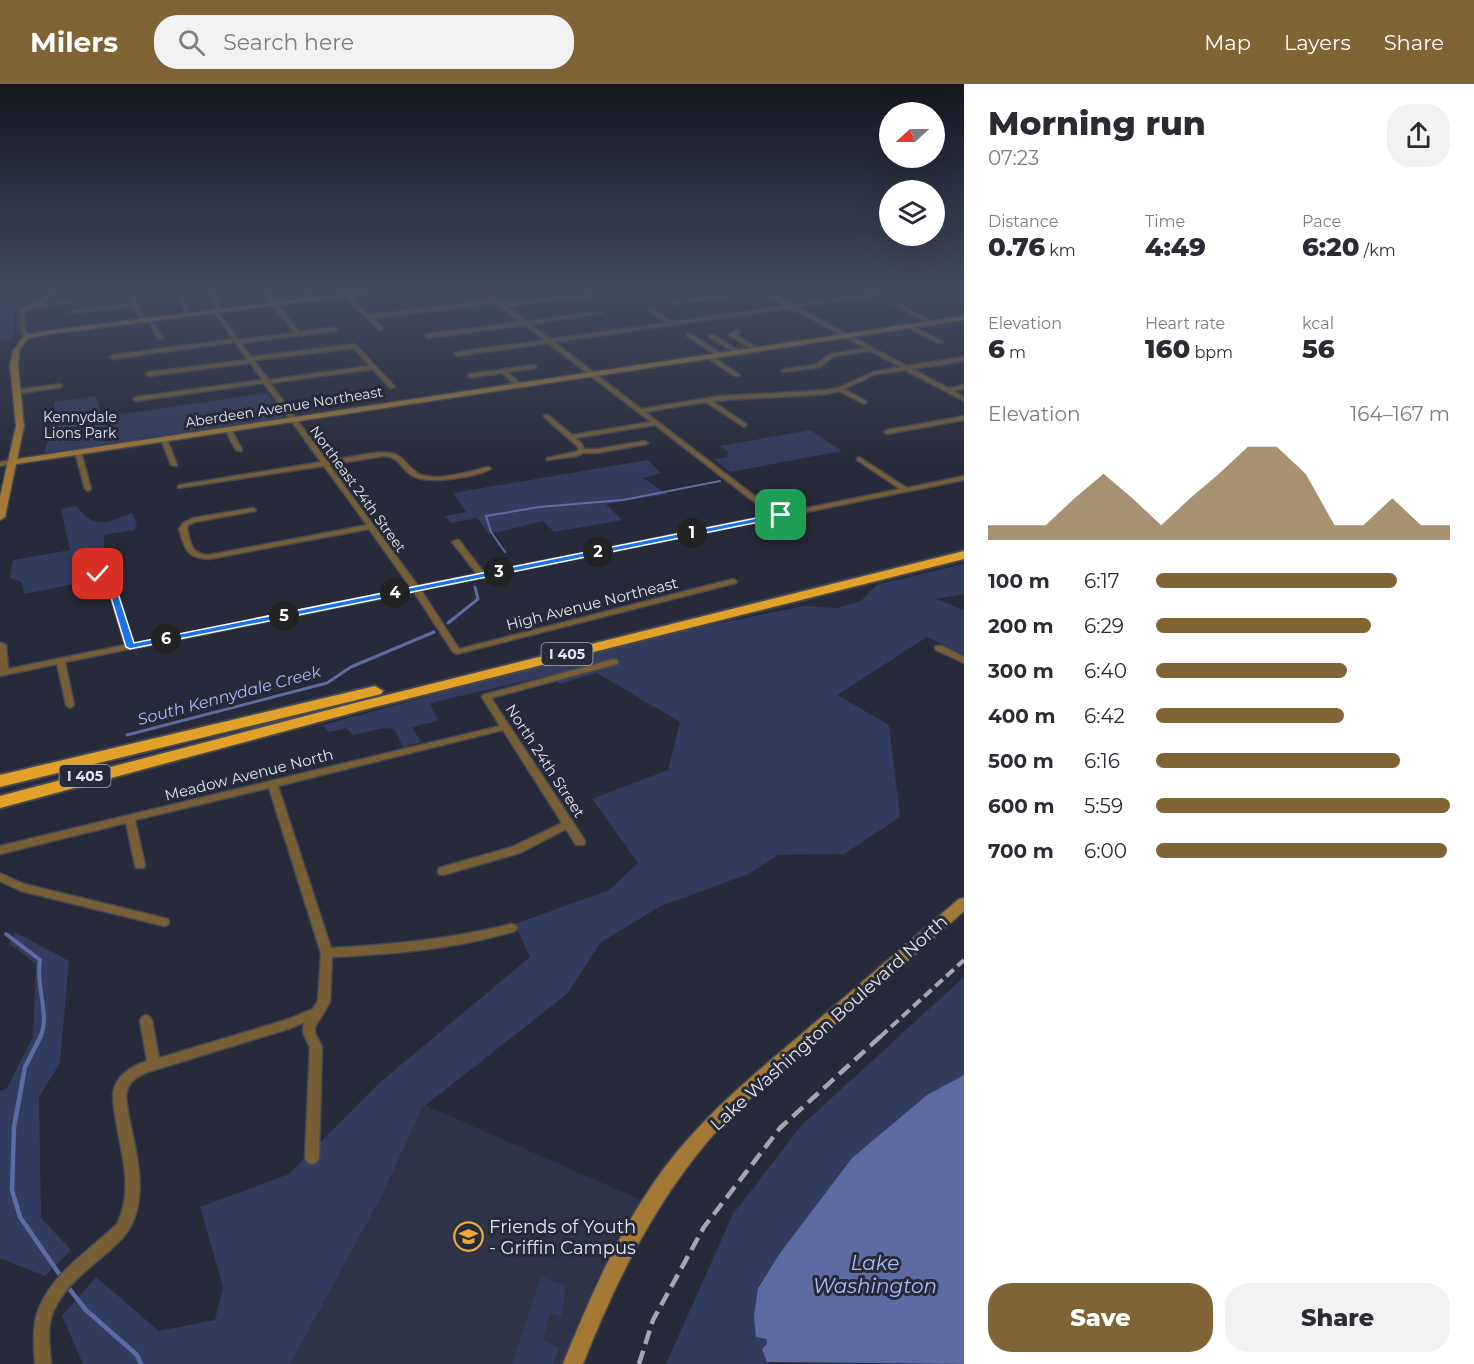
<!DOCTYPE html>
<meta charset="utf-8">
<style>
body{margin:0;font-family:Montserrat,sans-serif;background:#f2f2f3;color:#2b2b33;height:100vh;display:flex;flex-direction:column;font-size:22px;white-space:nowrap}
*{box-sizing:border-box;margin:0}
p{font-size:20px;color:#7c7c81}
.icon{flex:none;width:33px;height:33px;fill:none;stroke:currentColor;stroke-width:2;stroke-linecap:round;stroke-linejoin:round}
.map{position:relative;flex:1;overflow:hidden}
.drawer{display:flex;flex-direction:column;background:#fff;width:510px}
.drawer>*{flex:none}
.needle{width:39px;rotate:249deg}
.tools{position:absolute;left:879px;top:18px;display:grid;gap:12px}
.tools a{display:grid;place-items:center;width:66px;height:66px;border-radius:50%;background:#fff;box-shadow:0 6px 24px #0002;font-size:30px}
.pin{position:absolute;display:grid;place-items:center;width:51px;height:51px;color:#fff;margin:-26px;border-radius:12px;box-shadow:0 3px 9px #0006}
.km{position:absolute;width:30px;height:30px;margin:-15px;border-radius:50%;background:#222;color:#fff;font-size:16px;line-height:30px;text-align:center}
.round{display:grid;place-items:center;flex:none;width:63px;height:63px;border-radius:24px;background:#f2f2f3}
.head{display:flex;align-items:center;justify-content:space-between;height:102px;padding:0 24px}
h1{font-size:33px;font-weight:800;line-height:45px}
.stats{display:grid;grid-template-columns:repeat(3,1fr);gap:9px;height:102px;padding:6px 24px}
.stats div{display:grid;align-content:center}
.stats b{font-size:26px;font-weight:800}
.stats small{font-size:16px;font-weight:400}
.stats p{font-size:16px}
.chart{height:168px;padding:12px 24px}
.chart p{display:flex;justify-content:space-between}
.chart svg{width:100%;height:108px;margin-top:6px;fill:#816436;opacity:.7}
.button{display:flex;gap:12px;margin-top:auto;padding:12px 24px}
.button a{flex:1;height:69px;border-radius:24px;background:#816436;color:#fff;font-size:24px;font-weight:800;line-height:69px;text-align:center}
.button a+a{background:#f2f2f3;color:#2b2b33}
ul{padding:0 24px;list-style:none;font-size:20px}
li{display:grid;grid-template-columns:96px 72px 1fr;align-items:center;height:45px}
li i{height:15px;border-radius:8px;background:#816436}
header{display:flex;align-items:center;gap:36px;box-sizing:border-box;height:84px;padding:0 30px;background:#816436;color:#fff}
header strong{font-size:28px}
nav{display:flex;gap:33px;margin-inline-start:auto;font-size:21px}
.search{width:420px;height:54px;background:#f2f2f3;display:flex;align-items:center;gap:15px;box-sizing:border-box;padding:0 21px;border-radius:24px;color:#7c7c81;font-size:22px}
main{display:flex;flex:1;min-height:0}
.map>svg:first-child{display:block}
.built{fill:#2e3347}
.green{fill:#333c5f}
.water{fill:#5e6ba2}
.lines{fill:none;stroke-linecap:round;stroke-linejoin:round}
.stream-far3{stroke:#5e6ba2;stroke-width:2}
.stream-far2{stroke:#5e6ba2;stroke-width:3}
.stream-far1{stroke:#5e6ba2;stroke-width:4}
.stream{stroke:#5e6ba2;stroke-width:4.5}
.street-casing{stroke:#454855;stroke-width:3}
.secondary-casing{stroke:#454855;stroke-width:3}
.highway-casing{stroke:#454855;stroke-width:4}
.street{fill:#785e35;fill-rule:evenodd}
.secondary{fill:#a37935;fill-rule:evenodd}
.highway{fill:#e2a128;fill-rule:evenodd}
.rail-far1{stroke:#a4a7b2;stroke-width:4;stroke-dasharray:10 5;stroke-linecap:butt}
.rail{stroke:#a4a7b2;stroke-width:4.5;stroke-dasharray:14 7;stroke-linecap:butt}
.route{fill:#1a73e8;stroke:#fff;stroke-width:1.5}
.labels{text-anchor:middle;stroke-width:6;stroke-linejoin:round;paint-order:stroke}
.far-street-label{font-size:14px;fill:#e2e5ee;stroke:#272a38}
.far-park-label{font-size:14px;fill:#dee3f4;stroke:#272a38}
.shield{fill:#272a38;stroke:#aaadb7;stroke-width:1.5}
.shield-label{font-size:14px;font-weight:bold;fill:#e2e5ee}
.street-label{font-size:15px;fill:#e2e5ee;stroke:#272a38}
.water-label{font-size:16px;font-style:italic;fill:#acbdfe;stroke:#272a38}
.near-street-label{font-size:18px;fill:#e2e5ee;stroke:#272a38}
.near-poi-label{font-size:18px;fill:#e2e5ee;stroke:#272a38;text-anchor:start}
.near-water-label{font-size:20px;font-style:italic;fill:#acbdfe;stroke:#272a38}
</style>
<header>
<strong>Milers</strong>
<div class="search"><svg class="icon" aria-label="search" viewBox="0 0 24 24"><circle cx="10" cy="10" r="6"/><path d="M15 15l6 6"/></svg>Search here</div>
<nav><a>Map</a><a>Layers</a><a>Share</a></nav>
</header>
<main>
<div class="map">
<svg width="964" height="1280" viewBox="0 0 964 1280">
<rect width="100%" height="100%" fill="#272a38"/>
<path class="built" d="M425 1021 641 1116 595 1200 565 1280H238L338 1118Z"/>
<path class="green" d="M0 207H22L21 218 14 227 13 255 0 257Z
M267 309 284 333 44 369 47 358 54 356 57 340 54 318 96 312 102 333Z
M810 346 842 367 730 388 714 375 727 373 728 368 720 362Z
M648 376 661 389 643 394 667 410 606 420 622 436 554 448 543 437 489 450 477 434 451 439 445 432 466 428 453 409Z
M76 422C95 446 106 439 132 429L137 441 134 446 104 451C106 475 95 478 75 487L74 500 24 510 22 498 10 494 13 476 70 466 61 425Z
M964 480V510L937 515 964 526V571L927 553 837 611 889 641 900 733 844 770 778 771 748 790 661 822 600 859 568 909 422 1024 382 1111 290 1280H83L62 1232 96 1193 159 1247 215 1236 223 1203 200 1123 289 1090 378 1000 530 873 515 840 609 806 638 779 592 715 668 686 680 638 597 589 559 600 551 591 430 619 438 637 412 643 421 658 403 663 394 645 384 644 353 651 347 644 328 648 323 641 627 558 804 522 837 524 861 517 877 501Z
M15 848 69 877 60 979 39 1013 41 1134 71 1166 45 1192 0 1174V1007L7 1004 33 953 36 880 9 859Z
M964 893V991L927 1011 852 1074 780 1169 758 1203 767 1260V1278L771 1280H666L733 1130 801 1042Z
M541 1193 566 1202 561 1233 550 1229 543 1257 559 1264 553 1280H512Z"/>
<path class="water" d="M964 991V1280L767 1278 762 1265 767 1260 766 1255 756 1253 754 1232 758 1204 780 1169 852 1074 927 1011Z"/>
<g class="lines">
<path class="stream-far3" d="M505 468 491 448 486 432 539 423 623 416 720 397"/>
<path class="stream-far2" d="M448 539 478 515 475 503
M127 651 327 599 351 583 434 548"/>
<path class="stream-far1" d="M6 850 40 876C35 903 51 932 40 953"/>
<path class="stream" d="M41 952 25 983 14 1043 12 1106 20 1133 62 1194
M67 1202 86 1226 137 1271 141 1280"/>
<defs>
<path id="street" d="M68 207H83L52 212 39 221 83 216 85 217 39 223 37 222 24 228 26 248 33 252 30 254 22 250 20 226 41 216 49 210Z
M128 207H132L145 238 141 237 134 222 70 229 68 228 133 219Z
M207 207H212L223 228H219Z
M262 207H267L299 248 335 243 338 245 335 247 241 259 251 273 355 260 395 303 390 304 373 285 270 299 327 377C343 375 376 366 391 369 403 371 407 382 416 388 432 400 470 387 488 383L491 385C476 393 428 401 413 392 400 385 401 373 383 372L329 381 418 502 477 490 452 458 456 456H459L484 489 771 431 655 341 576 354 582 360 584 365H597L645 357 648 359 647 360 597 369H583L577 372 547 376V374L575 368 579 366 577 362 544 333V331H548L572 351 651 338 548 259 457 272 454 270 457 268 545 256 525 241 428 254 425 252 428 250 521 238 496 219 372 234 383 245 380 247 345 213V211H347L369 231 493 216 482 207H487L503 219 600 209V211H598L506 222 527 237 600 228 602 229 530 240 550 255 668 239 650 228V226H652L673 238 786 222 760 207 673 220 671 219 746 207H766L792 221 891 207H905L796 223 907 282 964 273V277L912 285 948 304 964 301V305L953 307 964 313V317L905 286 876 290 844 305 866 317 867 318 864 320 839 307 827 310 712 317 746 340V342L744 343 706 318 645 328 778 430 900 405 857 376V374L859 373 907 404 964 392V396L421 506 459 565 733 495 737 497 736 499 457 570 453 568 414 508 65 578 74 621 70 624 66 621 57 580 0 592V559H2L6 561 8 585 125 561 106 497C103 493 97 494 94 490L98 488 110 491 114 497 133 560 411 504 369 445 209 475C186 474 185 465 179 445L183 439 193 434 253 424 256 426 255 427 195 438 188 441 187 445C191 460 191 470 209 471L367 441 324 382 178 404V402L180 401 321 378 264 299 136 317 133 315 136 313 262 296 250 279 149 292 146 290 149 288 248 276 235 258 113 275 110 273 113 271 233 255 214 228 216 227 239 256 295 249ZM791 224 865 264 830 270 816 281 785 285 782 287 783 288 820 283 834 272 870 267 901 283 873 288 838 304 827 306 720 312 641 325 554 258ZM354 264 370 282 269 296 255 278V276Z
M303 207H308L314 217H310Z
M177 209 181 210 190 232 186 231Z
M894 219H898L935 239 931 240 894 221Z
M148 235 152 236 163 254 162 255 157 254Z
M906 241H910L943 258 938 259 906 243Z
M736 246 741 247 736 251 758 264V266H754L730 252V250Z
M687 250H691L723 271 718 272 687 252Z
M709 251H713L741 268 736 269 709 253Z
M709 271 711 272 740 291 735 292 707 274 706 273Z
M534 281 536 282V284L508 288 521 301 518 303 502 289 470 294 467 292 470 290Z
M60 300 62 301V303L16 310 13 308 16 306Z
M964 332V336L887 350 884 348 887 346Z
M226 344 231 345 242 366 241 367 236 366 225 345Z
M162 354 167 355 177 381 176 382 171 381 161 355Z
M76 367 81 368 91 405 90 406 88 407 85 405 75 368Z
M12 376 14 377V379L0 382V378Z
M936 562H942L964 573V579L936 566 935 564Z
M614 575 617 576 618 578 617 580 491 614 584 755 585 758 584 761H576L566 745 520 769 443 791 439 790 438 787 439 784 512 763 562 739 503 646 278 702 331 864C392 861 452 855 511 840L515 841 517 844 515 847C456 865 394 870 332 873L330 918 315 943V949L322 963 319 1074 317 1078 312 1080 307 1078 305 1074 310 963C306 955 300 947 305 938L288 945 148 988C135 993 127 999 126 1013 130 1052 148 1094 135 1132 130 1148 120 1157 108 1168 87 1186 59 1206 51 1234 47 1249 50 1265 51 1280H35C34 1266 33 1252 35 1238 43 1195 88 1168 117 1140 138 1098 114 1053 113 1010 116 991 130 983 147 977L140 936 142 933 146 931 150 933 152 936 159 974 286 936 313 925 318 917 321 869 269 704 135 736 145 781 144 784H136L135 781 126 739 0 770V762L500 642 482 613 483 611Z
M0 789 24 800 164 834 168 835 169 838 168 841 164 842 21 807 0 797Z"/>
<path id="secondary" d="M366 207H387L44 251 27 255 19 267 18 281 24 342 17 375 964 232V236L16 380 5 433 0 436V413L16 342 10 281 13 267 23 253 44 247Z
M964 814V827C913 873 861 917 810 962 775 993 737 1023 707 1058 652 1124 614 1201 583 1280H563C593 1206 626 1130 677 1068 714 1023 759 986 803 949 855 904 907 860 959 815Z"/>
<path id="highway" d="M964 467V475L363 626 0 724V712L351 620Z
M375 602 383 607 381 610 0 703V691Z"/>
</defs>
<use href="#street" class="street-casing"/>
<use href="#secondary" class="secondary-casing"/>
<use href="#highway" class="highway-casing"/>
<use href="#street" class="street"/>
<use href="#secondary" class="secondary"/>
<use href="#highway" class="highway"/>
<path class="rail-far1" d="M880 953 964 876"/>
<path class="rail" d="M639 1280 653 1236 704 1143 780 1044 881 952"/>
</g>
<linearGradient id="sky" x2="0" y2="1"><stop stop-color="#15171f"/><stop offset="0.53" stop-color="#414a5e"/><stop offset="1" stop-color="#414a5e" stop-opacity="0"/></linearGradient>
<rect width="964" height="387" fill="url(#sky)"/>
<path class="route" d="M781 429H784V433L130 565 126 563 106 497 94 490 98 487 110 491 114 497 134 559Z"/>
<defs>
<symbol id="school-ring" viewBox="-11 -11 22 22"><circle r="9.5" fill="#272a38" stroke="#eaaa39" stroke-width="1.5"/><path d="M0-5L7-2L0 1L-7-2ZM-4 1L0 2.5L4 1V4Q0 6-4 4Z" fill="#eaaa39"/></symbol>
</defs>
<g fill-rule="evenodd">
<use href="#school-ring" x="452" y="1136" width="33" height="33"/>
</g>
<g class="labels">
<g class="far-street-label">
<text transform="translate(284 323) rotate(-9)" y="5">Aberdeen Avenue Northeast</text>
<text transform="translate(358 405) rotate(54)" y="5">Northeast 24th Street</text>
</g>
<g class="far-park-label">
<text x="80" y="338">Kennydale<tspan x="80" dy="16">Lions Park</tspan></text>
</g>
<g class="shield">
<rect x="541.5" y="559" width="51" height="22" rx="4.5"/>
<rect x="59.5" y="681" width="51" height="22" rx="4.5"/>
</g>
<g class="shield-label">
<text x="567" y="575">I 405</text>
<text x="85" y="697">I 405</text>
</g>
<g class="street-label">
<text transform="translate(592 520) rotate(-14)" y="5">High Avenue Northeast</text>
<text transform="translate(545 677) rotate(57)" y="5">North 24th Street</text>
<text transform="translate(249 691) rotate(-14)" y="5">Meadow Avenue North</text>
</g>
<g class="water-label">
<text transform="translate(229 611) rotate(-15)" y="6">South Kennydale Creek</text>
</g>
<g class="near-street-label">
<text transform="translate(829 939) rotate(-42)" y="6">Lake Washington Boulevard North</text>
</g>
<g class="near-poi-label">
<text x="489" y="1149">Friends of Youth<tspan x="489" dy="21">- Griffin Campus</tspan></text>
</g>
<g class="near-water-label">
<text x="875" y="1186">Lake<tspan x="875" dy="23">Washington</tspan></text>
</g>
</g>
</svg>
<div class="tools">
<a><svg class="needle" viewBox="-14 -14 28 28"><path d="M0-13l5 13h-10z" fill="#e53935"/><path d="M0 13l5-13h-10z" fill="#7c7c81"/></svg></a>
<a><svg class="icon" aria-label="layers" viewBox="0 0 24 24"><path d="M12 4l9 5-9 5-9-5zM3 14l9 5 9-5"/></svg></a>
</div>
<div class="pin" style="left:781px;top:431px;background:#1e9e55"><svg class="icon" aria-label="arrive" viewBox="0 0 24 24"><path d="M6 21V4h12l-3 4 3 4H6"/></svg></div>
<div class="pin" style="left:98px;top:490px;background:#d93025"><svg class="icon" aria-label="check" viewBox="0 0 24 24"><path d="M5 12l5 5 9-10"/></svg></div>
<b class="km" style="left:692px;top:449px">1</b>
<b class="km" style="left:598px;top:468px">2</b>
<b class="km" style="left:499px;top:488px">3</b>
<b class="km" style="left:395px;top:509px">4</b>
<b class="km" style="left:284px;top:532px">5</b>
<b class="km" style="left:166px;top:555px">6</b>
</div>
<section class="drawer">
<div class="head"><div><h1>Morning run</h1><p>07:23</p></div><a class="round"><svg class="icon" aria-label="share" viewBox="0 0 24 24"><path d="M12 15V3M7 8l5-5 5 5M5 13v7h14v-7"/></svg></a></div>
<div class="stats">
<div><p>Distance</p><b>0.76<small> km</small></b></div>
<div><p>Time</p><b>4:49</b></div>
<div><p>Pace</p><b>6:20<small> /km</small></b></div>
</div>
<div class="stats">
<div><p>Elevation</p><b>6<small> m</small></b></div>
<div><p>Heart rate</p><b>160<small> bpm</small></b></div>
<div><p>kcal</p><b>56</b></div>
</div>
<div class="chart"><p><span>Elevation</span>164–167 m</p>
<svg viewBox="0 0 160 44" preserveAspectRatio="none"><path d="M0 44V38L10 38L20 38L30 27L40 17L50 27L60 38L70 27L80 17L90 6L100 6L110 17L120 38L130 38L140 27L150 38L160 38V44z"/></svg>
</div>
<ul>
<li><b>100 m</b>6:17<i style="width:82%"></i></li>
<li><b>200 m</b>6:29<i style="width:73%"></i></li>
<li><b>300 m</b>6:40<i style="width:65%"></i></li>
<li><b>400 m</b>6:42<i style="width:64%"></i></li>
<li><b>500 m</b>6:16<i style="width:83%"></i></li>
<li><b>600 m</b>5:59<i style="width:100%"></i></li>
<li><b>700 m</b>6:00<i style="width:99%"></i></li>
</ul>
<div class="button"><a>Save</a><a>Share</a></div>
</section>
</main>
